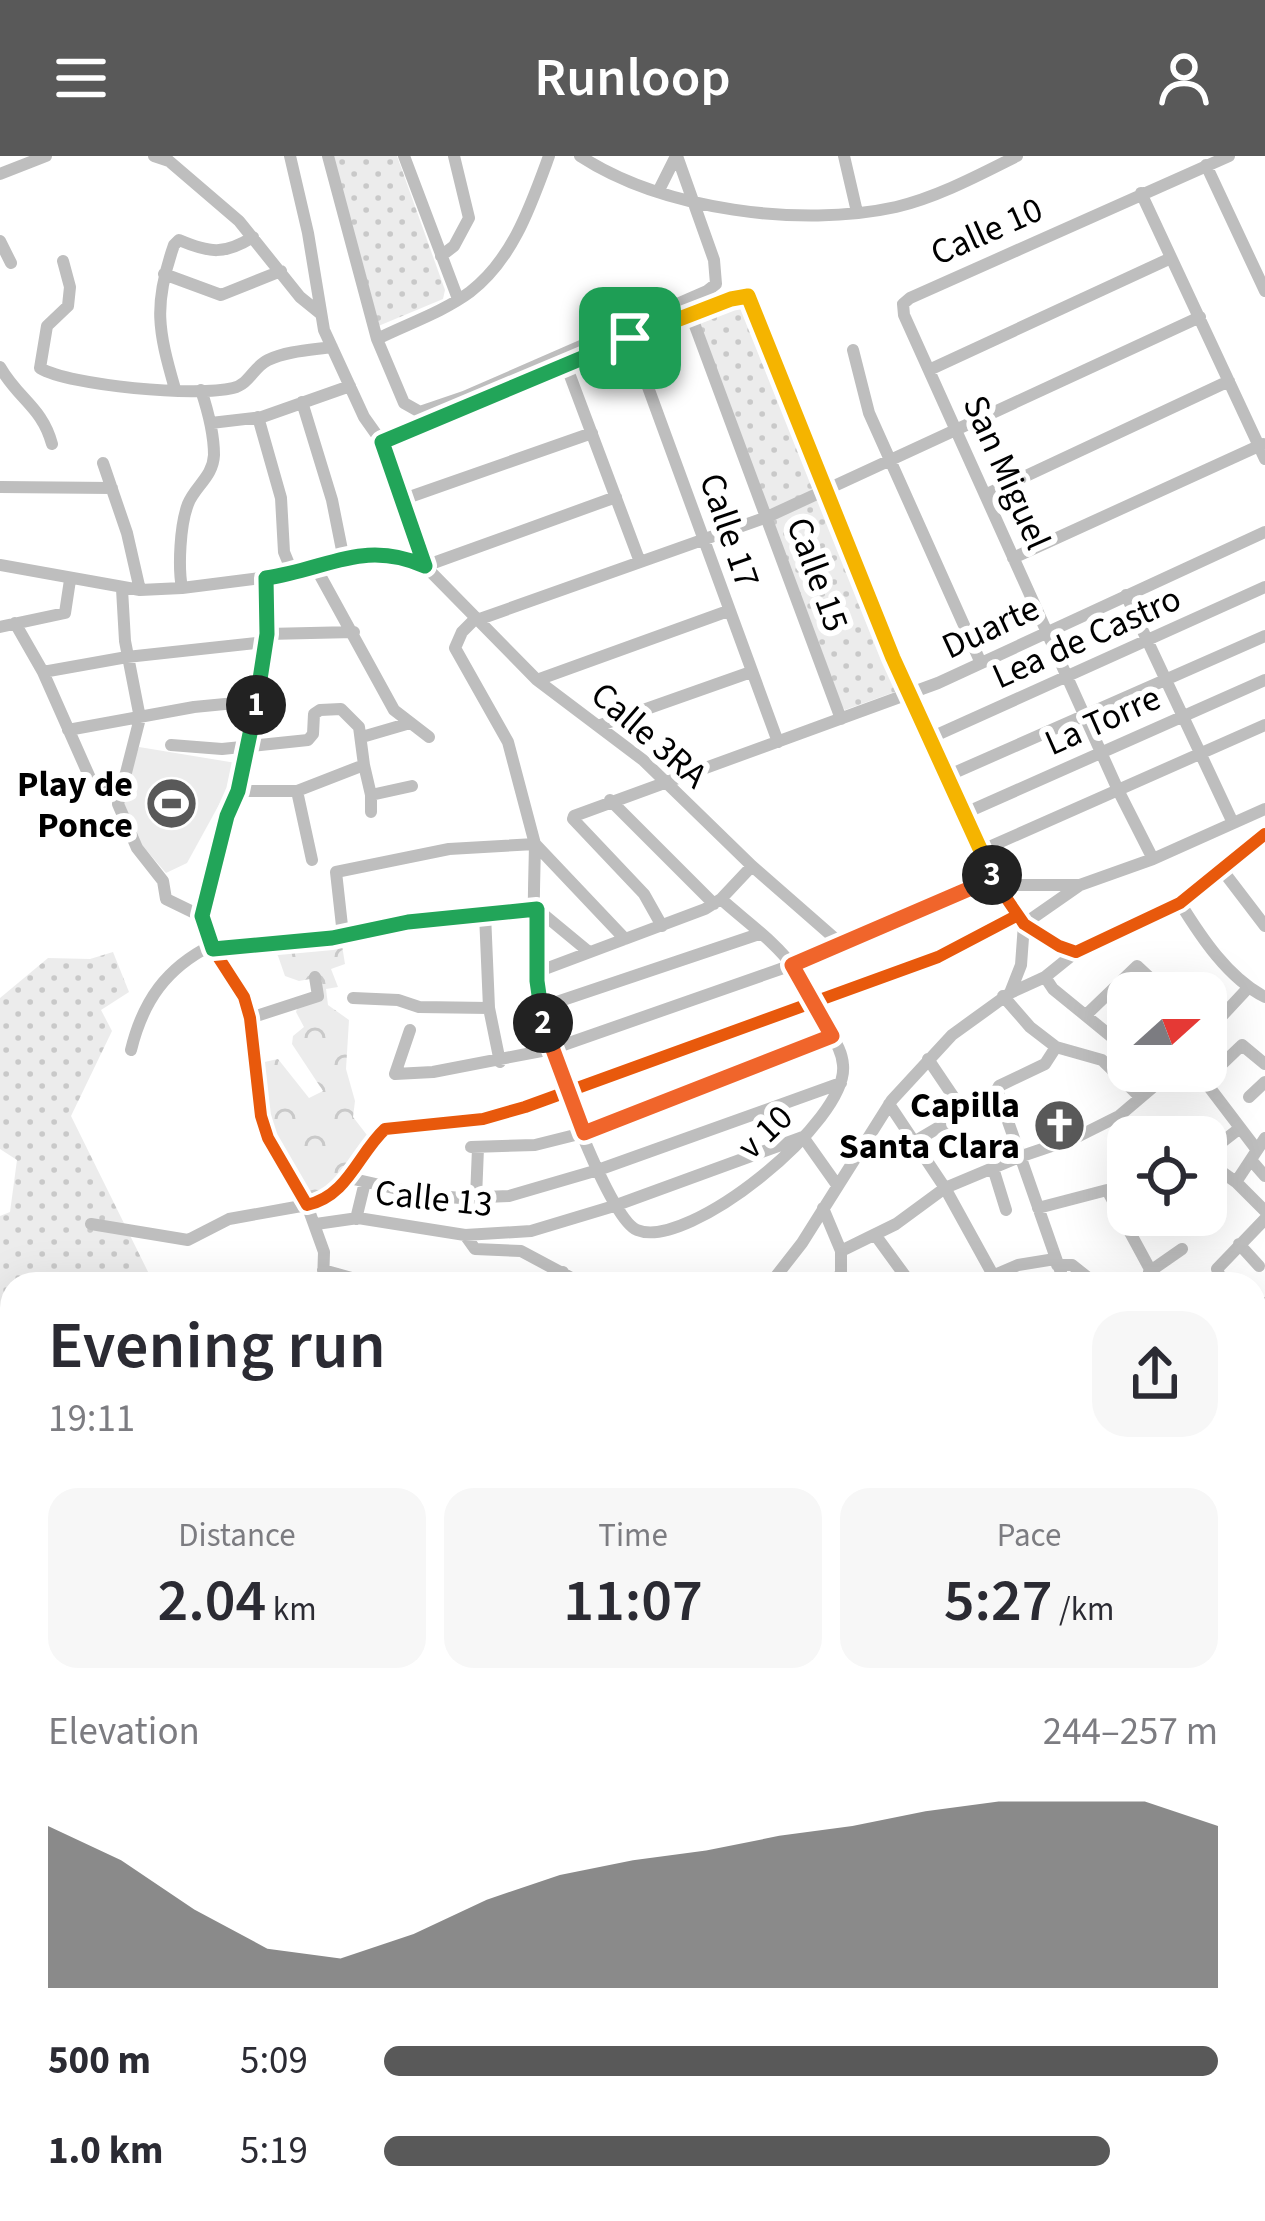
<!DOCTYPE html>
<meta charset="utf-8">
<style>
body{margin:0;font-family:"Source Sans 3",sans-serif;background:#f7f7f7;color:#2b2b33;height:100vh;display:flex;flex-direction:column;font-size:45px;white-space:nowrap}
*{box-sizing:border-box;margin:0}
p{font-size:39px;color:#7c7c81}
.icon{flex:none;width:66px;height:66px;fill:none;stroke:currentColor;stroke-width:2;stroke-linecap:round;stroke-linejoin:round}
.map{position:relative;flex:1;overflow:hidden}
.details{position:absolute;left:0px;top:1116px;width:1266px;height:951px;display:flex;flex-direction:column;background:#fff;border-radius:36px 36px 0 0;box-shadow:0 12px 48px #0002}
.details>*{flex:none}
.needle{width:78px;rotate:69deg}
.tools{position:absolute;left:1107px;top:816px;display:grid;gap:24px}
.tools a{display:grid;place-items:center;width:120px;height:120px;border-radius:24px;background:#fff;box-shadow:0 12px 48px #0002;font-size:60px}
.pin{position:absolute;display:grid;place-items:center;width:102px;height:102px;color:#fff;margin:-51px;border-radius:24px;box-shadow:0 6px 18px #0006}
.km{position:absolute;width:60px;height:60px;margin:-30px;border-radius:50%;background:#222;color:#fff;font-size:33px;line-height:60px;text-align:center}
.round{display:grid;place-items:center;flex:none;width:126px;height:126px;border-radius:36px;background:#f7f7f7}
.headline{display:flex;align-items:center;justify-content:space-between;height:204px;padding:0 48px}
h1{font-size:66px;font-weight:600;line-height:90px}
.stats{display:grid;grid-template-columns:repeat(3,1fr);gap:18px;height:204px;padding:12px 48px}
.stats div{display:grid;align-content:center;border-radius:30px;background:#f7f7f7;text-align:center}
.stats b{font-size:60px;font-weight:600}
.stats small{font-size:33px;font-weight:400}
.stats p{font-size:33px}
.chart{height:336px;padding:24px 48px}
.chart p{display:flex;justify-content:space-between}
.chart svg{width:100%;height:216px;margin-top:12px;fill:#595959;opacity:.7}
ul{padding:0 48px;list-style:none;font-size:39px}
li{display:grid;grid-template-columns:192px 144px 1fr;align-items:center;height:90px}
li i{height:30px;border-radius:15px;background:#595959}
header{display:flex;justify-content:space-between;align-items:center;height:156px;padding:0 48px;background:#595959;color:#fff;font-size:54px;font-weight:600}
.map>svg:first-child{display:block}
.grass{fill:url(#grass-dots)}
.forest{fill:url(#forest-crowns)}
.pitch{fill:#ececec}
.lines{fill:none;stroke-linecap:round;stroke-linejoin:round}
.minor{stroke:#bebebe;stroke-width:12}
.cycleway-casing{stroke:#fff;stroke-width:20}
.cycleway{stroke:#e8590c;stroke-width:12}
.split-1-casing{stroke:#fff;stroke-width:24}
.split-2-casing{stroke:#fff;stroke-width:24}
.split-3-casing{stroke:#fff;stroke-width:24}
.split-4-casing{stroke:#fff;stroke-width:24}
.split-1{stroke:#22a559;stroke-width:15}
.split-2{stroke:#22a559;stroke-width:15}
.split-3{stroke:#f0652b;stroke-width:15}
.split-4{stroke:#f5b400;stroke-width:15}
.labels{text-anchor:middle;stroke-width:12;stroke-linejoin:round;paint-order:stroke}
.street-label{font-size:36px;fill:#000;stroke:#fff}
.poi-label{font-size:36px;font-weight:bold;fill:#000;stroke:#fff;text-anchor:end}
</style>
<header><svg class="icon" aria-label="menu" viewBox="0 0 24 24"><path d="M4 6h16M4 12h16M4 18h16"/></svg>Runloop<svg class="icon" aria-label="person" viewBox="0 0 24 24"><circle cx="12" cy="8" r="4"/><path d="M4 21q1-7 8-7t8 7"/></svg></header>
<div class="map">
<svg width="1265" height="2065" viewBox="0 0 1265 2065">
<defs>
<pattern id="grass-dots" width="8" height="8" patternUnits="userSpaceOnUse" patternTransform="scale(3)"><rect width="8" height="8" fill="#ececec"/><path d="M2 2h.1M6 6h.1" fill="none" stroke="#c9c9c9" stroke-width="1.8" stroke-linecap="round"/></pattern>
<pattern id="forest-crowns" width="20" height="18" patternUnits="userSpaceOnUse" patternTransform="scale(3)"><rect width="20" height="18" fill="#ececec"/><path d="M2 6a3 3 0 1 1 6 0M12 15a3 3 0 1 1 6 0" fill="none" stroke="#c9c9c9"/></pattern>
</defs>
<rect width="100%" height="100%" fill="#fff"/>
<path class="grass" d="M330 0H397L445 134 443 143 376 171Z
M731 143 750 147 823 337 767 361 692 162Z
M828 339 882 501 903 533 845 554 833 542 768 366Z
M113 796 129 836 101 854 112 875 71 960 154 1128H12V1455L0 1465V1060L10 1056 17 1004 0 993V842L48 802 90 803Z
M1265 1296V1396L1254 1393V1301Z
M12 1577V1767L0 1758V1583Z
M332 2055H837L835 2065H343Z"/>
<path class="forest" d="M341 783 345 808 331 813 338 831 326 833 328 849 349 864 346 913 355 945 353 961 370 983 355 1013 311 1046 269 982 260 907 278 903 309 942 323 935 292 888 293 880 304 871 296 856 299 847 315 839 310 823 299 825 285 820 277 797 284 791Z
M0 1846 12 1856V2055H255L261 2060 260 2065H0Z"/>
<path class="pitch" d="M139 591 236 607 238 614 187 707 166 717 141 688 121 640Z"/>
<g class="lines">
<path class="minor" d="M154 0 169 5 239 65 300 141 321 158
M290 0 308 77 324 174 364 261 381 285 425 410 537 524 643 604 752 710 840 787
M328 0 377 183 404 247 420 256 464 241 707 135 716 128 714 104 677 0
M404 0 458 143
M580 0C663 54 801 72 896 51 938 41 979 19 1017 0
M844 0 857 56
M1206 9 1265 135
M0 18 46 0
M658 36 676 0
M1141 37 1265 303
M0 85 11 107
M441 100 454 90 469 62 454 0
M63 105 70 131 68 150 47 170 40 212C70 230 197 241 233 232 250 228 253 211 268 204 287 195 311 194 332 191
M164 118 221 139 281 115
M691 159 841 563
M630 182 778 586
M377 183C407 168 443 156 470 136 513 103 531 49 549 0
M853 194 869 257 980 505
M566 209 640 406
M0 211C19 244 42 251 52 288
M929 214 1171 102
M175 233C158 174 153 149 174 89L179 84C210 97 224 99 253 81
M302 246 332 344 344 404
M258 261 281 342 284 396 293 418
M211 267 262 261 350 230
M381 285 740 139 748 140 893 502 996 727 1024 768 1059 790 1076 796 1180 747 1265 678
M103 307 127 377 140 434
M0 331 112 332
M985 339 1229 225
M401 344 592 277
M1013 402 1263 288
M0 409 140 434 182 432 293 418 371 396 397 398 424 410
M425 410 616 341
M316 412 394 554 429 581
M266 422 267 478 257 545 238 635 227 660 201 760 213 793 244 841 250 862 261 960 268 982 307 1049C348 1040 358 998 385 973L483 963 525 951 938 801 1016 760
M182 432C178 411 180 369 188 348 195 330 213 321 214 299 214 277 208 255 201 234
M122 433 125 485 140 562 118 648 137 692 163 725 166 743 201 760
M1126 439 1233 667
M475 463 462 476 455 492 508 586 535 688 625 783
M477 464 767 361 1200 161
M15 467 43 516 90 622 97 631 118 634
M0 471 65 457 70 424
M267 478 354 476
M43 516 127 501 266 486
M537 524 728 455
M598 570 751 516
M68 574 194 551 257 545
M362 581 410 567
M930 582 1265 431
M171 589 222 593 308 584 313 578 314 558 320 554 341 553 359 571 364 609 297 635H238
M364 609 371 639V656
M947 620 1265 480
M297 635 312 704
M371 639 412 630
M610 644 714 748
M963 658 1265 524
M535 688C534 741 531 799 539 852 545 887 608 1063 637 1074 688 1095 849 965 843 909 842 893 832 881 825 868 814 849 806 829 794 812 776 786 744 764 721 743
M980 695 1265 569
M1153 703 1118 634 904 159 903 148 910 142 1229 0
M1223 715 1265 770
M1180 747C1201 781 1228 822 1265 841
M485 758 489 852 500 906
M1024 768 1080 729 1153 703 1265 653
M662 770 644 738 573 663 574 660 938 527 1265 376
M343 779 336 716 449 693 535 688
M213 793 332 782 408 766 537 753 589 796
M1076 796 1045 821 1053 833 1118 886
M537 816 705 753 721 743 752 710
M1010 837 1045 821
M1003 840 1030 871 1056 891 1102 904 1140 941
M353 842 398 844 419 851 489 852
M539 852 759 778
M1086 859 1137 810 1166 837
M250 862 318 840 315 821
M410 874 395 918 433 916 552 893 792 809 978 729H1080
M1206 877 1248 832
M1056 891 1045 908 999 930 997 934 1065 1128
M131 894C143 845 166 812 212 789
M1220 910 1242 889 1265 908
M1197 915 1257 994
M1249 941 1265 926
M889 948 945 1032 998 1128
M914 986 958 960 961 952 928 903
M1222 986 1240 972
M471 991 535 989 583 977 832 880
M1251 1004 1265 1020
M993 1012 1006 1054
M1219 1014 1236 1026 1265 982
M349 1022 420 1038 460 1042 509 1040 598 1014 841 927
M1236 1026 1265 1055
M476 1042 478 992
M823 1052 841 1095
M1038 1052 1107 1034 1158 1128
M356 1063 365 1026
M91 1068 188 1084 229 1063 307 1049 324 1096 323 1128
M316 1068 358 1062 465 1079 531 1075 614 1050 803 981 837 1029
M465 1079 475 1093 521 1095 579 1126 626 1122 647 1128
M876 1080 911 1128
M1239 1088 1259 1110
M1057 1109H1072L1096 1128
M323 1114 373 1128
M1149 1116 1182 1093
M990 1121 1018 1109 1055 1103
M543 1128 563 1116
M770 1128 802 1087 892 944 952 879 1010 837 1021 809 1024 768
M833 1128 841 1117V1095L896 1068 945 1032 1019 1001 1075 982 1119 960 1172 915
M970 1128 989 1122
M1223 1128 1217 1113 1265 1063
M1254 1151 1265 1147
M1254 1218 1265 1215
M1255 1252 1265 1276
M0 1532 12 1528
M1254 1554 1265 1550
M1254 1578 1265 1610
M1254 1670 1265 1702
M0 1778 12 1788
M0 1801 12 1811
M1254 1899 1265 1930
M1254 1953 1265 1949
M289 2055 301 2065
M317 2055 327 2065
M453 2055 464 2065
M602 2055 612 2065
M783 2055 789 2065
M885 2055 888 2065
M1217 2055 1220 2065
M675 2065 681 2055
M1053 2065 1055 2055
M1158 2065 1164 2055"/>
<defs>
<path id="cycleway" d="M381 285 740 139 748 140 893 502 996 727 1024 768 1059 790 1076 796 1180 747 1265 678
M266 422 267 478 257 545 238 635 227 660 201 760 213 793 244 841 250 862 261 960 268 982 307 1049C348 1040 358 998 385 973L483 963 525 951 938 801 1016 760"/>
</defs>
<use href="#cycleway" class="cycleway-casing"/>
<use href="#cycleway" class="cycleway"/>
</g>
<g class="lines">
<defs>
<path id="split-1" d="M256 549 267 478 266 422C328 413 363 383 425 410L382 286 630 182"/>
<path id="split-2" d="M256 549 238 635 227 660 202 760 213 793 332 782 408 766 537 753V825L543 867"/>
<path id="split-3" d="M543 867 584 977 832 880 792 809 978 729 996 727 992 719"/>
<path id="split-4" d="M630 182 731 143 748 140 893 502 992 719"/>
</defs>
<use href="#split-1" class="split-1-casing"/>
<use href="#split-2" class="split-2-casing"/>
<use href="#split-3" class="split-3-casing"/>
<use href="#split-4" class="split-4-casing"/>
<use href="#split-1" class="split-1"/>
<use href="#split-2" class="split-2"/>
<use href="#split-3" class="split-3"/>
<use href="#split-4" class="split-4"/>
</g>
<defs>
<symbol id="stadium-disc" viewBox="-11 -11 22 22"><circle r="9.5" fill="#595959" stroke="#fff"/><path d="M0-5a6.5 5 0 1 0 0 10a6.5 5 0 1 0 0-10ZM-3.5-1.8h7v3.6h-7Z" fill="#fff"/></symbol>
<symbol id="church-disc" viewBox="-11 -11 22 22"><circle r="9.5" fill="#595959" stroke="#fff"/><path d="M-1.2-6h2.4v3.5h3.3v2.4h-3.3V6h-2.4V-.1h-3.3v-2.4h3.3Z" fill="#fff"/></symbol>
</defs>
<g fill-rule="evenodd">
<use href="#stadium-disc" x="142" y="618" width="59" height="59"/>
<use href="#church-disc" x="1030" y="940" width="59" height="59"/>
</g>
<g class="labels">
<g class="street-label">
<text transform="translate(986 74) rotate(-24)" y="13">Calle 10</text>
<text transform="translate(1008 316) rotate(66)" y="13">San Miguel</text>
<text transform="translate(731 374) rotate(71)" y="13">Calle 17</text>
<text transform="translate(819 418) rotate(70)" y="13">Calle 15</text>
<text transform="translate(990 470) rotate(-25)" y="13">Duarte</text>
<text transform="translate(1086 480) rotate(-24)" y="13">Lea de Castro</text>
<text transform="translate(1102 563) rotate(-24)" y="13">La Torre</text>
<text transform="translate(650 578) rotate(41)" y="13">Calle 3RA</text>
<text transform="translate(764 975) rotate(-44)" y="13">v 10</text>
<text transform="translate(434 1041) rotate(6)" y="13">Calle 13</text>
</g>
<g class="poi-label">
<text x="133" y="640">Play de<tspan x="133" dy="41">Ponce</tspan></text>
<text x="1020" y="961">Capilla<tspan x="1020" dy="41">Santa Clara</tspan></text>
</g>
</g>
</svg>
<div class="tools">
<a><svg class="needle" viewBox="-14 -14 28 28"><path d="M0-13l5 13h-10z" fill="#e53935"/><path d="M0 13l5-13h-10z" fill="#7c7c81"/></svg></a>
<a><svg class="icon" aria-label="locate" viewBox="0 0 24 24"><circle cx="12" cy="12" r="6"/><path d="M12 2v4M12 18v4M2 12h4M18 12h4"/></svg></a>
</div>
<div class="pin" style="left:630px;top:182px;background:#1e9e55"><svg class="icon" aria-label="arrive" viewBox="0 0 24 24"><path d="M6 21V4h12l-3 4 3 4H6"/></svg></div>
<b class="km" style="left:256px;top:549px">1</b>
<b class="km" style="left:543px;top:867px">2</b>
<b class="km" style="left:992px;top:719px">3</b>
<section class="details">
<div class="headline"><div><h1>Evening run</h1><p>19:11</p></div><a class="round"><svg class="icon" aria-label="share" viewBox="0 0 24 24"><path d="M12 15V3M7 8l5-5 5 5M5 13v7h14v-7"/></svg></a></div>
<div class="stats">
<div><p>Distance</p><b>2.04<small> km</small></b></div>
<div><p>Time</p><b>11:07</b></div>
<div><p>Pace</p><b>5:27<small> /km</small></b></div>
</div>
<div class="chart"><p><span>Elevation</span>244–257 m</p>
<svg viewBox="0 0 160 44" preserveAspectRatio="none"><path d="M0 44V11L10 18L20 28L30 36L40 38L50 33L60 26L70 21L80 18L90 16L100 13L110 11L120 8L130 6L140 6L150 6L160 11V44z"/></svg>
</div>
<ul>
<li><b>500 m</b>5:09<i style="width:100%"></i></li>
<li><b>1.0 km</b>5:19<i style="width:87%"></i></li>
</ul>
</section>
</div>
